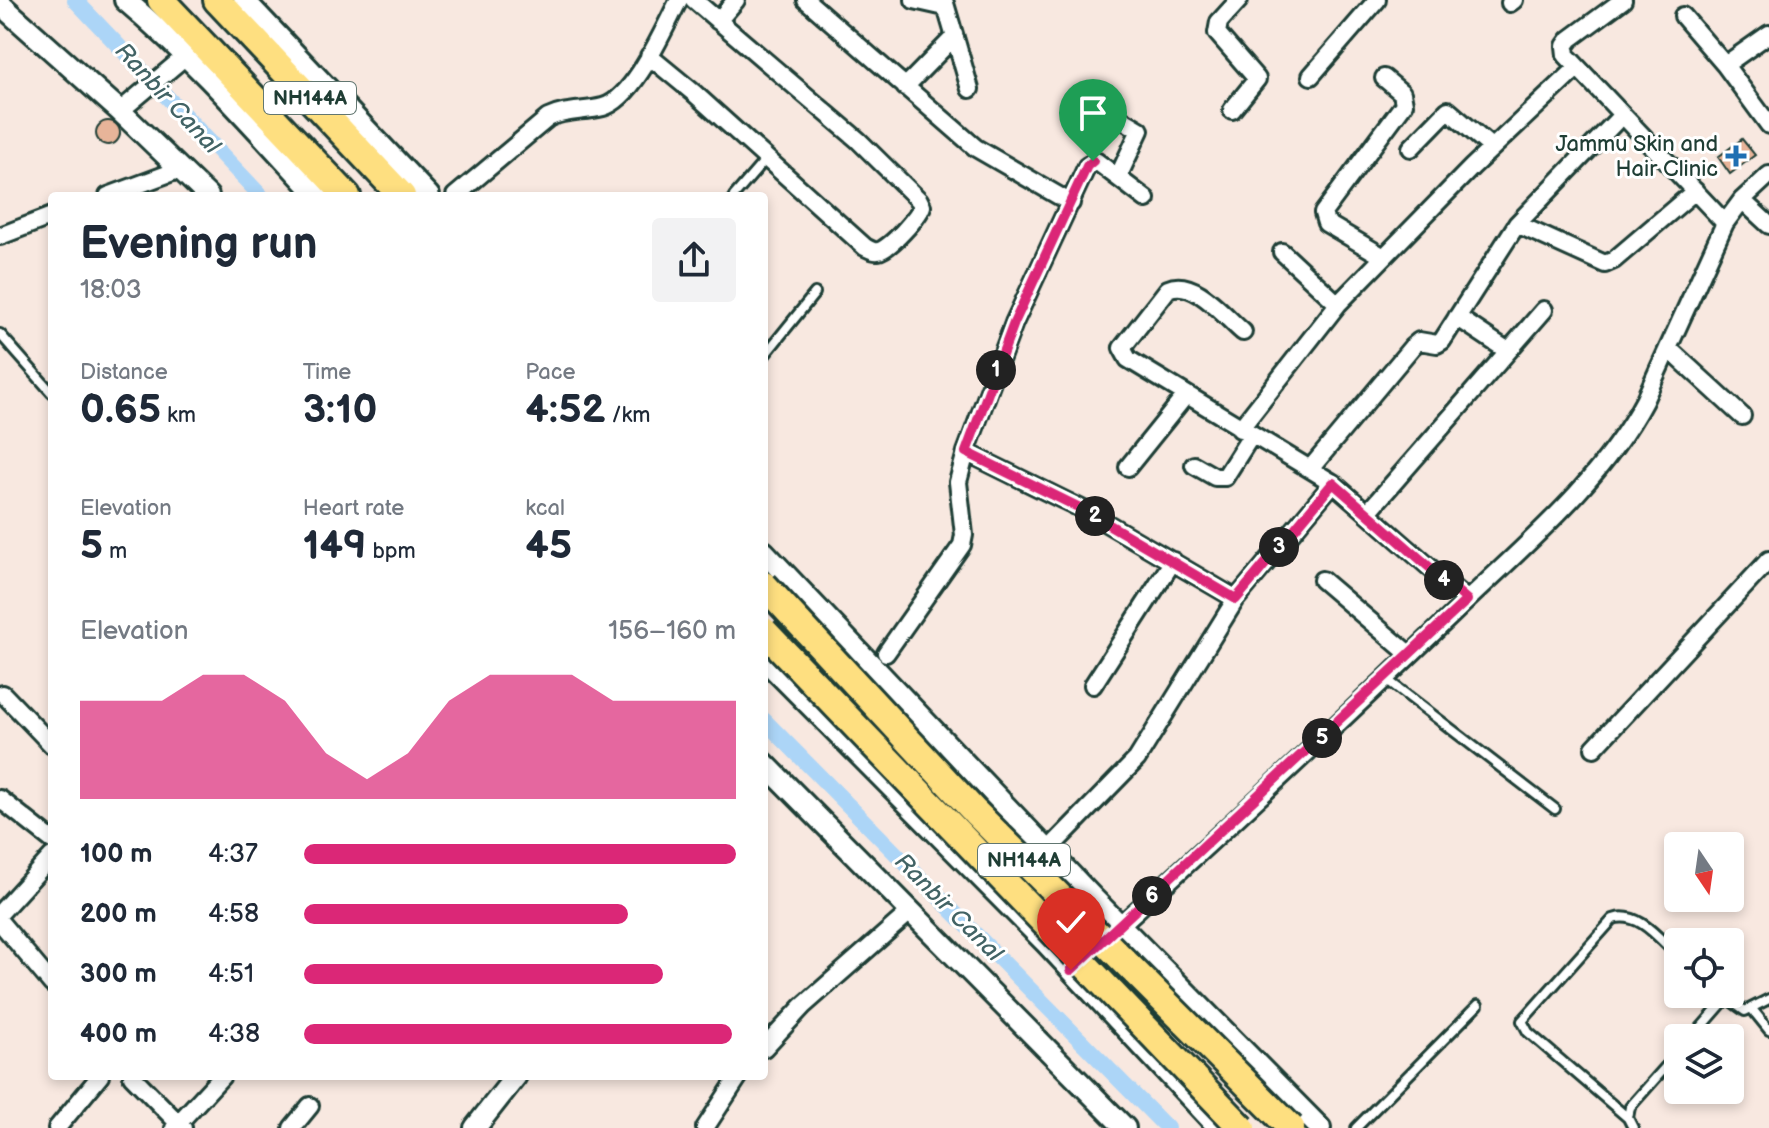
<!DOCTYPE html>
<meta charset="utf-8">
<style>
body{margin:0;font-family:"Balsamiq Sans",sans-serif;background:#f2f2f3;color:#1f2937;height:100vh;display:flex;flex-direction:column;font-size:30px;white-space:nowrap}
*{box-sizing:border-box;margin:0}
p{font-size:26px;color:#747a83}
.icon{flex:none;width:44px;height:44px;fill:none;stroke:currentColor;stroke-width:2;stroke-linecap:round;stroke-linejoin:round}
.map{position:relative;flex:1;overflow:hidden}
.side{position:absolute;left:48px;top:192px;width:720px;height:888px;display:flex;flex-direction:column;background:#fff;border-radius:8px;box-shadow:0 4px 12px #0003}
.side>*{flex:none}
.needle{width:52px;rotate:167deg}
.fabs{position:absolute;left:1664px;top:832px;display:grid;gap:16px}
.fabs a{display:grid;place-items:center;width:80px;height:80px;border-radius:8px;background:#fff;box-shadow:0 4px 12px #0003;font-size:40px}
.pin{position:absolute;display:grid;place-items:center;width:68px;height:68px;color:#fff;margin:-82px -34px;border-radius:50% 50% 50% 0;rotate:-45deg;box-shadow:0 0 8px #0007}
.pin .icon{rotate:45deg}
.km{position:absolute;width:40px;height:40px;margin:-20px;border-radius:50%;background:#222;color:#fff;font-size:22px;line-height:40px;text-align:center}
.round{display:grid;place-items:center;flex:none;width:84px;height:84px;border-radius:8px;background:#f2f2f3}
.summary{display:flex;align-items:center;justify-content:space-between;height:136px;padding:0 32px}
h1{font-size:44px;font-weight:800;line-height:60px}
.figures{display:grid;grid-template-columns:repeat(3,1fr);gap:12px;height:136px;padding:8px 32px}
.figures div{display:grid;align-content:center}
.figures b{font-size:40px;font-weight:800}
.figures small{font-size:22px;font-weight:400}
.figures p{font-size:22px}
.chart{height:224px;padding:16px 32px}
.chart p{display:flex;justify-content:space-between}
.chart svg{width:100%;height:144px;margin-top:8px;fill:#db2777;opacity:.7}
ul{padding:0 32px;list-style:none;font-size:26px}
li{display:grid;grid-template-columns:128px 96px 1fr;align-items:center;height:60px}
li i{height:20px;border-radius:10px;background:#db2777}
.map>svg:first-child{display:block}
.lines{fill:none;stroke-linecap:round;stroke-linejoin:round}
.canal{stroke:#acd5f7;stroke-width:16}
.building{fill:#e7b499;stroke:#1f3d34;stroke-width:2}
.service-casing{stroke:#1f3d34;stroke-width:14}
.minor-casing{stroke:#1f3d34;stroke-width:22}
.tertiary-casing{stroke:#1f3d34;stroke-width:26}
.trunk-casing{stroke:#1f3d34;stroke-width:32}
.service{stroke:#fff;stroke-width:8}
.minor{stroke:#fff;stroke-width:16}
.tertiary{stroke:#fff;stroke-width:20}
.trunk{stroke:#fedf80;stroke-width:26}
.trunk-bridge-casing{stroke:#1f3d34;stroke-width:32;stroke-linecap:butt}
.trunk-bridge{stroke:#fedf80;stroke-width:26}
.route-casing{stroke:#fff;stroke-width:16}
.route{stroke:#db2777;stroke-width:10}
.poi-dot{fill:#1f6fb2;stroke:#fff;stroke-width:3}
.labels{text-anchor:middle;stroke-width:6;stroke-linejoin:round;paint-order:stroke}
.shield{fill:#fff;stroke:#627771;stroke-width:2}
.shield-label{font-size:20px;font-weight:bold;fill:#1f3d34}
.poi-label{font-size:22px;fill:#1f3d34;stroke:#fff;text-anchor:end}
.water-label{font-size:24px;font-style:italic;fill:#426365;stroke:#fff}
</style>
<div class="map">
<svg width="1769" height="1128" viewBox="0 0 1769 1128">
<rect width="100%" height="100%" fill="#f8e8e0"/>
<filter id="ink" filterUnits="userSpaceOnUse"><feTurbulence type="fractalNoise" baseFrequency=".0125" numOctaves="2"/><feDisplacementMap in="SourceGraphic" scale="16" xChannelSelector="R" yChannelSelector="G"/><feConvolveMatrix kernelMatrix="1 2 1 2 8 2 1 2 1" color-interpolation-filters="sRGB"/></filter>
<g filter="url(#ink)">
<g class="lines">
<path class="canal" d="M75 0 261 196
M764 720 1167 1128"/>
</g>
<path class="building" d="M96 133a12 12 0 1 1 24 0a12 12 0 1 1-24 0Z
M1742 139 1755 155 1730 174 1718 157Z"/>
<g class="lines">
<defs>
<path id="service" d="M734 196 766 159
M0 334 52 393
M764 356 815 293
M1386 679 1555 809
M1721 994 1745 1011 1769 999
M1752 1009 1769 1030
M1692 1038 1726 999
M1628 1118 1528 1032 1522 1021 1613 919C1639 910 1660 940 1678 956
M1356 1128 1478 1005
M1633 1128 1628 1118 1630 1107 1678 1053"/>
<path id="minor" d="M806 0 976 148 1071 203
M914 0 945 7
M944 0 970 89
M1623 0 1570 39 1565 46 1566 55 1725 223
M1510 3 1514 0
M1683 16 1725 65 1769 125
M718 21 736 0
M649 56 694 93 865 247C869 249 874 252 878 251 888 251 920 215 922 206L919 200 858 140 694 0
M1725 65 1769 34
M1311 76 1377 0
M905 87 953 38
M1232 110 1257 79 1217 33 1219 22 1239 0
M120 111 188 54
M1108 111 1140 130 1118 177
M1411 148 1448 110 1492 148
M108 196 181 169
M455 196 548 118C566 109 584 112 603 107 635 98 664 28 679 0
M1742 200 1769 225
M1517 224 1605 264 1614 260 1695 191
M0 236 52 216
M1282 252 1338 304
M1382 256 1326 223 1323 213 1404 104 1402 93 1384 78
M1457 317 1508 351
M1243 332C1224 316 1194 277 1168 289L1122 348 1128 359 1333 483 1467 600
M1668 348 1742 416
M1240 429 1338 304 1472 167 1577 68
M966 452 1084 510 1236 599
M1194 465 1215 477H1225L1251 436
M1128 467 1186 395
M1310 469 1412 347 1419 341 1437 344 1442 341 1517 224 1622 115
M1368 512 1544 310
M1322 580 1410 655
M886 653 962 545 964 535 958 482 966 452 1014 323 1087 166 1096 161 1146 199
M1093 685 1173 561
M3 694 52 745
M1594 748 1769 560
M0 799 52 840
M1055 843 1137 759 1236 599 1333 483
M0 913 52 856
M0 922 52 984
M1074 967C1203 851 1330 732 1455 612 1522 547 1600 484 1644 401L1725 223 1742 200 1769 175
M764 1048 803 1006 911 911
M132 1076 183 1128
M57 1128 100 1076
M174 1128 222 1076
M292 1128 310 1106
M705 1128 739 1076"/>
<path id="tertiary" d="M125 0C196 60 255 128 318 196
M244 0 429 196
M0 4 120 111 208 196
M764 552 1092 897 1320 1128
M764 659 1046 943 1219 1128
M764 763 1125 1128
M475 1128 516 1076"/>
<path id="trunk" d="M161 0 347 196
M217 0 402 196"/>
</defs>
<use href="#service" class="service-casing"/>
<use href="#minor" class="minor-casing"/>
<use href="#tertiary" class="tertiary-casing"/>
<use href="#trunk" class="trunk-casing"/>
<use href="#service" class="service"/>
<use href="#minor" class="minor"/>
<use href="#tertiary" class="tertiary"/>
<use href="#trunk" class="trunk"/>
<defs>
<path id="trunk-bridge" d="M764 585 975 812 1291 1128
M764 631 1242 1128"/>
</defs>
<use href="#trunk-bridge" class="trunk-bridge-casing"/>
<use href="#trunk-bridge" class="trunk-bridge"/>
</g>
</g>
<g class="lines" filter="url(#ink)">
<defs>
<path id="route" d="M1071 970 1467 600 1333 483 1236 599 1084 510 966 452 1014 323 1087 166 1093 161"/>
</defs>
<use href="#route" class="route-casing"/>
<use href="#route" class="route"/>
</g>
<path class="poi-dot" d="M1732 144h8v8h8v8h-8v8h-8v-8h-8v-8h8z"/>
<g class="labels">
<g class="shield">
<rect x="264" y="82" width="92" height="32" rx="6"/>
<rect x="978" y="844" width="92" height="32" rx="6"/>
</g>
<g class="shield-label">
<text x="310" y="105">NH144A</text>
<text x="1024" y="867">NH144A</text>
</g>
<g class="poi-label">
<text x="1718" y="151">Jammu Skin and<tspan x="1718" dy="25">Hair Clinic</tspan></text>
</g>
<g class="water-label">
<text transform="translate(168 98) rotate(47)" y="8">Ranbir Canal</text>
<text transform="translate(949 907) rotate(45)" y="8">Ranbir Canal</text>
</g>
</g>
</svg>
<div class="fabs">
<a><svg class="needle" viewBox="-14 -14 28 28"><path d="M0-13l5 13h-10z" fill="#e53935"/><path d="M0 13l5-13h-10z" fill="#747a83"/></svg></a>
<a><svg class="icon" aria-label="locate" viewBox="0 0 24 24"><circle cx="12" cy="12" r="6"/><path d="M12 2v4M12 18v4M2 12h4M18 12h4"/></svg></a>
<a><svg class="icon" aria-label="layers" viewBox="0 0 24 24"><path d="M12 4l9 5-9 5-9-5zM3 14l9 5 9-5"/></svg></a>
</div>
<div class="pin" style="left:1093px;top:161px;background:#1e9e55"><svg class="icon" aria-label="arrive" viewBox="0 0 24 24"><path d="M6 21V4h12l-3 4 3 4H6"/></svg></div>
<div class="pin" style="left:1071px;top:970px;background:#d93025"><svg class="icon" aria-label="check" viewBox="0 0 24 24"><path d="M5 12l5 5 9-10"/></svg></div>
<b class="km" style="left:996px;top:370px">1</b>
<b class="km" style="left:1095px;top:516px">2</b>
<b class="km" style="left:1279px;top:547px">3</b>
<b class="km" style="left:1444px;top:580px">4</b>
<b class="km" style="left:1322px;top:738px">5</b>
<b class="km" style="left:1152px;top:896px">6</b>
<section class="side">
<div class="summary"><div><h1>Evening run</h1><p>18:03</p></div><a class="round"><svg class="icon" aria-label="share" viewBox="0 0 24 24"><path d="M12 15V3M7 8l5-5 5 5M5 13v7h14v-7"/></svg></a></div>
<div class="figures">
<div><p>Distance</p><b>0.65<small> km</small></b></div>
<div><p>Time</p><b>3:10</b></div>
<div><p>Pace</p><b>4:52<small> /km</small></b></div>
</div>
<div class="figures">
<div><p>Elevation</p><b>5<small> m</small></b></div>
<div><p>Heart rate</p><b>149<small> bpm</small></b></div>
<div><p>kcal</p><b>45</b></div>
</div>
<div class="chart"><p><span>Elevation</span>156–160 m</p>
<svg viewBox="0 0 160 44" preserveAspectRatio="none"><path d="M0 44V14L10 14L20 14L30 6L40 6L50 14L60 30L70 38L80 30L90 14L100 6L110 6L120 6L130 14L140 14L150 14L160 14V44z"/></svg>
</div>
<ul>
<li><b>100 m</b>4:37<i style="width:100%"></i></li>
<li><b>200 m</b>4:58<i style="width:75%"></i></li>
<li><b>300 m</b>4:51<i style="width:83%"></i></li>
<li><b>400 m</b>4:38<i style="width:99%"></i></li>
</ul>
</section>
</div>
